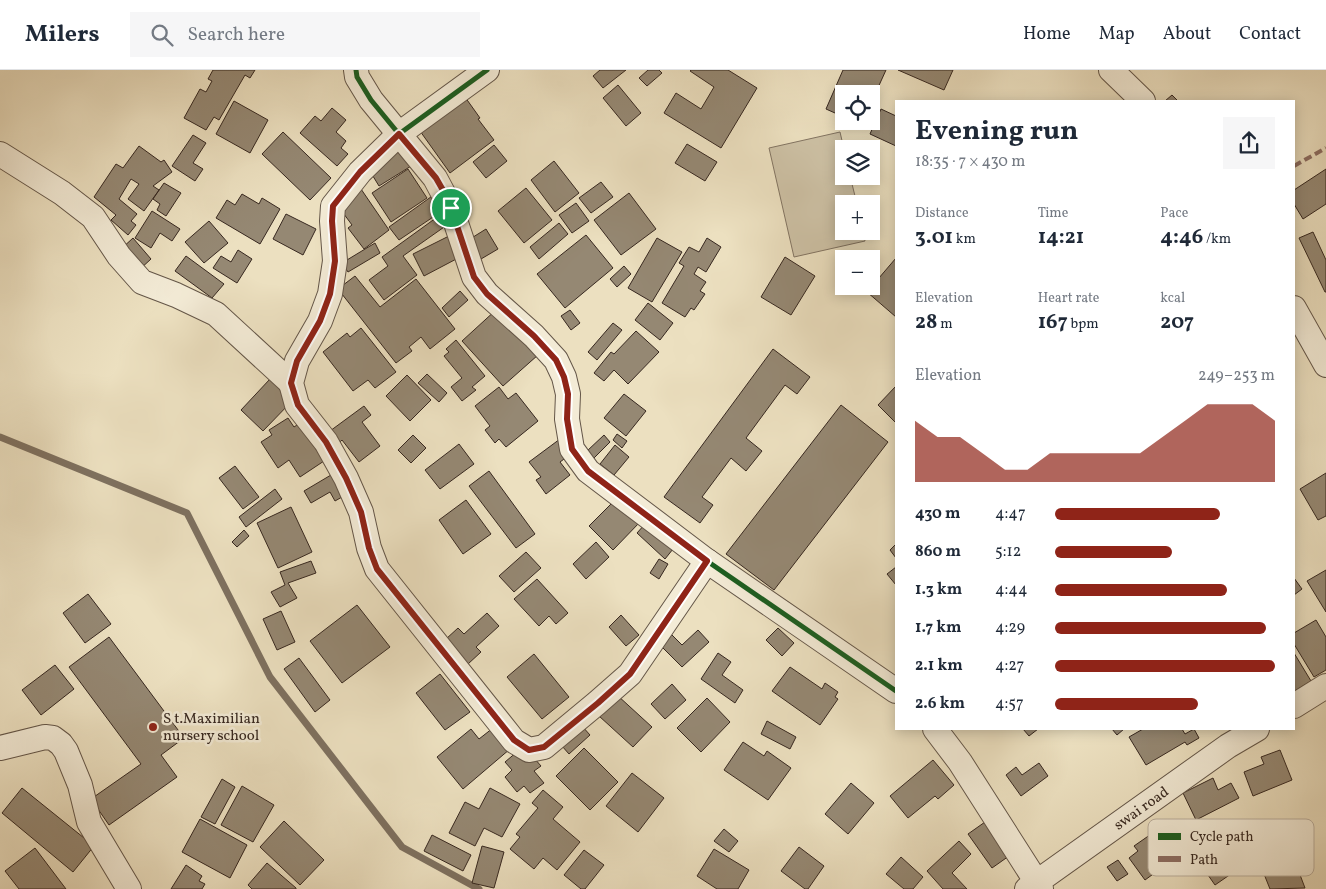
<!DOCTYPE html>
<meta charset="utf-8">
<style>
body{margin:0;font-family:Vollkorn,serif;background:#f6f6f7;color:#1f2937;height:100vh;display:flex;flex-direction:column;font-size:19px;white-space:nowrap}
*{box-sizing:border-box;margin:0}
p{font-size:16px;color:#747a83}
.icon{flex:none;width:28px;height:28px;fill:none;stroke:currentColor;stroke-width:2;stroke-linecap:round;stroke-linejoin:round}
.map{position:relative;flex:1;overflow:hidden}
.panel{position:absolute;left:895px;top:30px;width:400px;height:630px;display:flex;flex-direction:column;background:#fff;border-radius:0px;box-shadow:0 2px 12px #0003}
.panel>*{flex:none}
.fabs{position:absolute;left:835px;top:15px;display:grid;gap:10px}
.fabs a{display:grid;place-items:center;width:45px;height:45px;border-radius:0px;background:#fff;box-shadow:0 2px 12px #0003;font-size:25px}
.pin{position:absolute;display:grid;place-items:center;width:42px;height:42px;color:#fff;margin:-21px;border:2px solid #fff;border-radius:50%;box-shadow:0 1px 5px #0007}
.round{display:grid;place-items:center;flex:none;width:52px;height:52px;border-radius:0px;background:#f6f6f7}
.headline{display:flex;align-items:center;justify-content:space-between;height:85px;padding:0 20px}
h1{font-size:28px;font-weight:700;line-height:38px}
.metrics{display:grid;grid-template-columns:repeat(3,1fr);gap:8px;height:85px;padding:5px 20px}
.metrics div{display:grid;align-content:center}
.metrics b{font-size:21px;font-weight:700}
.metrics small{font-size:14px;font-weight:400}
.metrics p{font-size:14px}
.chart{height:140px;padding:10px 20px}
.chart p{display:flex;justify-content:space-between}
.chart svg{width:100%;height:90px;margin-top:5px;fill:#8f2418;opacity:.7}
ul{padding:0 20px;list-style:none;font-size:16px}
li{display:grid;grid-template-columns:80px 60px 1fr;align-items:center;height:38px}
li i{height:12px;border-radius:6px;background:#8f2418}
header{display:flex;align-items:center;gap:30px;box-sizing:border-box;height:70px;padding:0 25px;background:#fff;border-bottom:1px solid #e0e1e3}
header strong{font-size:24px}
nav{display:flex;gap:28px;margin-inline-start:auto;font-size:18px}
.search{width:350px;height:45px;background:#f6f6f7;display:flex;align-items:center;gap:12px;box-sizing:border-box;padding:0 18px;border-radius:0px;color:#747a83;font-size:19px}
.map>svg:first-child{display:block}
.green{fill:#cdc1a5;stroke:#827462}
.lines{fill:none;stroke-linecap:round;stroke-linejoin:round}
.stream{stroke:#7e7160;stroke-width:7}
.building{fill:#958873;stroke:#372820}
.minor-casing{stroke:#645648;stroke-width:26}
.minor{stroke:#f3ebd6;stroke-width:24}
.quiet{stroke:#8d6e63;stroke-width:4;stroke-dasharray:8 4;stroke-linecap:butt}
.cycleway-casing{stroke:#f3ebd6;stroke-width:8}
.cycleway{stroke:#1b5e20;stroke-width:5}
.route-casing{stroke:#fff;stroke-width:10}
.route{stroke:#8f2418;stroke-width:6}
.poi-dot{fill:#8f2418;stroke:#f3ebd6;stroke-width:2}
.labels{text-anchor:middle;stroke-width:5;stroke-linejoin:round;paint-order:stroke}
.poi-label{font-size:15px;fill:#372820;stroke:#f3ebd6;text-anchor:start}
.street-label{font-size:15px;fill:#372820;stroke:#f3ebd6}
.key{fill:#f3ebd6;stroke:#bbb09f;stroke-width:1}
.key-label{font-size:14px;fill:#372820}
</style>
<header>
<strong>Milers</strong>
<div class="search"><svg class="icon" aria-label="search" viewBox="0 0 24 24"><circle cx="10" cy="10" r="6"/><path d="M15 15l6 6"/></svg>Search here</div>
<nav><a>Home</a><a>Map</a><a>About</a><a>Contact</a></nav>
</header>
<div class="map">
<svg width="1326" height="819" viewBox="0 0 1326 819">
<rect width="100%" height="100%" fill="#ece0c0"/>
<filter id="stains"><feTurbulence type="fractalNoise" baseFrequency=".004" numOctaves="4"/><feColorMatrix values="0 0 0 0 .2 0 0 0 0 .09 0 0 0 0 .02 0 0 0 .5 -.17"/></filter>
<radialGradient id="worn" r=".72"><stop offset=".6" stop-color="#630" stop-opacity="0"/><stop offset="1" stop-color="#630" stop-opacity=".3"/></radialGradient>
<path class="green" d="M840 62 844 79V106H850L857 134H844V161H863L865 171 794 187 769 78Z"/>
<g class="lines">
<path class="stream" d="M0 367 187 443 270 607 402 777 479 819"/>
</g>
<path class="building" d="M213 0H255L250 8 245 5 219 50 214 47 206 60 184 48 200 19 206 22 212 11 208 9Z
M600 0H626L603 18 593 6Z
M648 0H659L662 3 647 16 639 8Z
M691 0H728L757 18 721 78 664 43 676 23 701 39 714 17 690 1Z
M843 0H886L871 33V24H844V47L826 39Z
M898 0H953L944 20Z
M618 15 641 43 626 56 603 28Z
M1172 25 1178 31H1165Z
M465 27 480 48 478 49 494 70 450 103 420 61Z
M234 31 268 50 250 83 216 64Z
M332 38 346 50 336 62 346 71 341 78 348 84 337 96 300 63 315 46 321 51Z
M881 39 896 46V76L870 64Z
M283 62 331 108 310 130 262 84Z
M193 65 206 73 193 93 203 99 195 111 172 96Z
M687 74 717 92 705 111 675 93Z
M405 75 416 93 379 116 368 98Z
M494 75 507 91 486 108 473 92Z
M139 76 161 92 164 90 172 102 153 116 159 120 144 141 128 129 139 114 131 109 119 129 137 144 131 151 136 155 128 165 111 150 116 145 94 127 116 94 123 98Z
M554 91 579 123 555 142 531 110Z
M408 99 427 128 391 152 372 123Z
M1326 99V134L1303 149 1294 134V120Z
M601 112 613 127 591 143 579 128Z
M164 113 181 123 166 146 157 140 160 134 153 129Z
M526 118 552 150 524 173 498 141Z
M361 119 389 160 364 179 348 158 352 155 338 136Z
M629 123 656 159 621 185 594 150Z
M242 124 259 134 262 128 280 139 260 174 216 148 227 130 235 135Z
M435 124 445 139 399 170 389 157Z
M576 133 589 151 572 163 559 145Z
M152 141 180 159 172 171 160 163 151 178 135 168Z
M286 144 316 159 303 185 273 169Z
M440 145 447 155 403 186 417 205 384 230 369 210 388 196 382 187Z
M209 151 228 173 204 193 185 172Z
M559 153 568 164 539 189 530 177Z
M486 159 498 179 481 189 470 169Z
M1313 162 1326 190V222H1325L1299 168Z
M451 165 462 186 424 206 413 184Z
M586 165 613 198 565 238 537 204Z
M133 168 151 189 139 200 121 179Z
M657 168 682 182 652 232 628 218Z
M707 168 721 177 706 202 698 197 694 204 706 212 700 221 705 224 694 240 691 238 685 247 662 233 684 196 679 193 689 177 699 182Z
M375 173 380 183 348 202 342 193Z
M238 180 252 189 237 213 213 198 221 186 231 192Z
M186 186 224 214 212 228 175 201Z
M785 187 815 206 791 245 761 227Z
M896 188V247L867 222Z
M624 196 631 204 617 217 610 209Z
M355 206 380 237 416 209 455 259 430 279 421 267 409 277 412 281 396 293 338 219Z
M460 221 468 230 449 247 442 238Z
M648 233 673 253 660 270 635 250Z
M497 239 538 285 503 316 462 271Z
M570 240 580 253 571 260 561 246Z
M613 253 622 260 597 290 588 282Z
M361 258 396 302 375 318 368 310 353 321 323 282 347 263 350 267Z
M636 261 659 282 628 314 614 300 604 311 594 303 611 282 614 284Z
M456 270 485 306 472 317 476 320 462 331 451 317 462 308 444 286 449 282 446 279Z
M773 279 810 307 797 324 785 315 746 368 762 381 746 401 731 388 702 427 713 435 700 453 664 427Z
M427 304 447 323 439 332 418 313Z
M407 305 431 330 410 351 386 326Z
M270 309 292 331 263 361 241 340Z
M896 316V353L878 335Z
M499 317 508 329 516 323 538 351 506 377 499 369 495 373 485 360 490 356 475 336Z
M624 324 646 341 626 366 604 348Z
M841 335 888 372 774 520 726 484Z
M364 336 371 345 362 352 380 376 359 392 342 370 339 373 330 361Z
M288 348 294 357 303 351 311 372 324 391 300 407 289 390 278 398 261 372 272 365 269 360Z
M617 364 627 371 622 378 613 370Z
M413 365 426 378 411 393 398 380Z
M604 365 610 372 594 388 587 381Z
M560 369 571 384 560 392 570 405 546 424 536 410 541 407 529 392Z
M459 374 474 394 440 419 425 400Z
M615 375 629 387 614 405 600 394Z
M235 396 259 427 243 439 219 408Z
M489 401 535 464 516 478 469 416Z
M336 402 349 423 335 431 330 422 311 433 304 421Z
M1326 403V446L1318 450 1300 419Z
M275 419 282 429 246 457 239 447Z
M616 429 640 452 613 480 589 456Z
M466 430 491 464 463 484 439 450Z
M291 437 312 482 278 498 257 453Z
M645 454 673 479 665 489 637 463Z
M244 460 249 466 237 477 232 472Z
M596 472 609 487 586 509 573 494Z
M896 474V488L890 480Z
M526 482 541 498 514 522 499 506Z
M659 489 668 494 659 509 650 503Z
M311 491 316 503 288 513 297 528 280 537 271 522 285 515 280 502Z
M896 497V515L887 504Z
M1326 500V542L1307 511Z
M1294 508 1302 519 1294 525Z
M537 509 568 543 556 554 549 546 539 556 514 529Z
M88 524 111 554 85 573 63 543Z
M357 535 390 577 342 613 310 571Z
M281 541 295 572 277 580 263 549Z
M487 543 499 556 476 577 481 582 468 594 446 569 458 558 464 564Z
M621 545 639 565 626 576 609 557Z
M1316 550 1326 567V600L1314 607 1294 574V563Z
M778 558 794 573 782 586 766 570Z
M698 560 709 572 682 597 659 574 670 563 682 575Z
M109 567 184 668 161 685 177 707 109 755 91 729 141 694 69 597Z
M718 583 731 592 722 605 743 620 735 633 701 609Z
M1294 583 1311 611 1295 621 1294 619Z
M534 584 569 627 542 649 507 607Z
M299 588 330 630 315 642 284 599Z
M55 595 74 619 41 645 22 620Z
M790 597 822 619 825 613 838 622 835 627 838 629 820 655 772 621Z
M440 604 470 642 445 660 416 623Z
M672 614 686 630 665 649 651 634Z
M617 625 652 657 633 677 599 646Z
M707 628 730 652 701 682 677 658Z
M767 651 796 667 790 679 761 664Z
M582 656 590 665 569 684 562 676Z
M493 658 510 679 463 719 437 687 471 659 479 669Z
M1023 659H1038L1029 666Z
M1112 659H1124L1117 665Z
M1143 659H1182L1185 664 1194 659 1199 668 1187 675 1185 672 1146 695 1129 667Z
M743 672 764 686 767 681 791 698 768 730 724 700Z
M584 678 618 712 590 740 556 706Z
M1280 680 1292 710 1253 726 1244 702 1264 694 1261 687Z
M518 681H528L541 696 534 701 544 713 530 723 524 716 517 722 505 707 512 700 505 692Z
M933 690 954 715 938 729 935 726 908 748 890 726Z
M1039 693 1048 706 1021 726 1006 705 1016 697 1022 705Z
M632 703 664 728 638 762 606 736Z
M1213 708 1218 720 1231 713 1239 728 1196 750 1183 723Z
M222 709 235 717 215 754 201 747Z
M851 713 874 733 848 764 825 744Z
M242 716 274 735 253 772 221 755Z
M22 718 94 776 73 802 2 743Z
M490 718 520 734 502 767 484 758 475 776 449 763 465 732 479 739Z
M543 720 563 737 553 749 580 772 557 800 543 788 534 799 510 779 520 767 516 764 538 738 532 733Z
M200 749 247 775 230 808 182 782Z
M284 751 324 790 300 815 260 777Z
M985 752 1009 786 992 798 968 764Z
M724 759 738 771 729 782 714 771Z
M1157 760 1161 765 1166 761 1182 783 1145 810 1129 788 1138 781 1134 776Z
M432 765 471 785 463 801 424 781Z
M1202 769 1218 791 1244 773 1254 788 1215 815 1189 778Z
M959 771 971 784 952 803 967 819H943L927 801Z
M482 776 504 782 494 818 472 813Z
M799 777 824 796 808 819H805L781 801Z
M35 778 66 819H19L5 801Z
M714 779 749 800 738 819H717L697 806Z
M584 780 604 795 585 819H581L564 805Z
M1291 781 1305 818 1270 819 1260 794Z
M901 787 923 807 913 819H904L886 804Z
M1118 790 1128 804 1117 811 1107 797Z
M267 793 296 818V819H252L248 815Z
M186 795 202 806 199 811 205 814 202 819H171Z"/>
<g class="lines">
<defs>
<g id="minor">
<path d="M356 0 357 7 371 30 435 108 451 138 474 207 487 224 534 266 556 290 564 307 568 324 567 349 572 379 588 401 707 491 896 621"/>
<path d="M487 0 399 64 360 102 333 136 332 151 335 191 330 224 320 251 297 291 291 313 297 335 326 372 346 408 361 442 369 478 377 499 514 671 529 680 544 677 597 633 630 604 707 491"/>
<path d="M1111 0 1143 31"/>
<path d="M0 84 62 123 93 147 119 186 142 212 176 225 216 244 291 313"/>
<path d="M1294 238 1326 295"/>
<path d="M1294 636 1326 616"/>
<path d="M935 659 960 692 1041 819"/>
<path d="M0 678 45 667 53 668 61 674 66 681 80 715 89 752 129 819"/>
<path id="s1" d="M1027 819 1228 676 1257 659"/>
</g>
</defs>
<use href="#minor" class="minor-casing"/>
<use href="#minor" class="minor"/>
<path class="quiet" d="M1294 96 1326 78"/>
<defs>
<path id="cycleway" d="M356 0 357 7 371 30 435 108 451 138 474 207 487 224 534 266 556 290 564 307 568 324 567 349 572 379 588 401 707 491 896 621
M487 0 399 64 360 102 333 136 332 151 335 191 330 224 320 251 297 291 291 313 297 335 326 372 346 408 361 442 369 478 377 499 514 671 529 680 544 677 597 633 630 604 707 491"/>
</defs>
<use href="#cycleway" class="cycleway-casing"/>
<use href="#cycleway" class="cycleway"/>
</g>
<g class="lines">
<defs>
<path id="route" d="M399 64 436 108 444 122 451 138 474 207 487 224 534 266 556 290 564 307 568 324 567 349 572 379 588 401 707 491 630 604 598 633 544 677 529 680 514 670 377 499 369 478 361 442 346 408 326 372 298 335 291 313 297 291 320 251 330 224 335 191 332 151 333 136 360 102Z"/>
</defs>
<use href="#route" class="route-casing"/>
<use href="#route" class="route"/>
</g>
<circle class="poi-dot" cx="153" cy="657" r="5"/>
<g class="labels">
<g class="poi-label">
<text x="163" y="653">S t.Maximilian<tspan x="163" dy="17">nursery school</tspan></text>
</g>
<g class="street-label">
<text dy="5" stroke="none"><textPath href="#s1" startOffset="140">swai road</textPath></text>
</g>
</g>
<rect x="1148" y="749" width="166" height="57" rx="8" class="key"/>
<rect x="1158" y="763" width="23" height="7" fill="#1b5e20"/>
<rect x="1158" y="786" width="23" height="6" fill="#8d6e63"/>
<g class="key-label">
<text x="1190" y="771">Cycle path</text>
<text x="1190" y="794">Path</text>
</g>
<rect width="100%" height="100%" filter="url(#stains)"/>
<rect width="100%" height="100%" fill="url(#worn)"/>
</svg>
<div class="fabs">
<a><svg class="icon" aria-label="locate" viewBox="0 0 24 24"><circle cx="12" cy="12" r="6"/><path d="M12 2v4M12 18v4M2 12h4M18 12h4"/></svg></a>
<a><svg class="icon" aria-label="layers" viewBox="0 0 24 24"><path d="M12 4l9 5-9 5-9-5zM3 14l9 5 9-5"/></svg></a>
<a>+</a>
<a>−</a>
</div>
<div class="pin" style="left:451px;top:138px;background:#1e9e55"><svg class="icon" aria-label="arrive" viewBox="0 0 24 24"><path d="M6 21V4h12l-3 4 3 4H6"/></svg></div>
<section class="panel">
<div class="headline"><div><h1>Evening run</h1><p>18:35 · 7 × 430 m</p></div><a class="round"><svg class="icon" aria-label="share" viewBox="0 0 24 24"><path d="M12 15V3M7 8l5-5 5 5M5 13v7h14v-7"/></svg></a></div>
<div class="metrics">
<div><p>Distance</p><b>3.01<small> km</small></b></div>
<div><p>Time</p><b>14:21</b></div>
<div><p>Pace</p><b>4:46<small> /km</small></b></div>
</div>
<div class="metrics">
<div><p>Elevation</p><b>28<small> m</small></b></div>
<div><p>Heart rate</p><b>167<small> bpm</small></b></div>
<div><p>kcal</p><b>207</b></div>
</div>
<div class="chart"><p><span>Elevation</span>249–253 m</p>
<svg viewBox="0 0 160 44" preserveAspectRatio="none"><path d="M0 44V14L10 22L20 22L30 30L40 38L50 38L60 30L70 30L80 30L90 30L100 30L110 22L120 14L130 6L140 6L150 6L160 14V44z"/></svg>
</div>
<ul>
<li><b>430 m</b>4:47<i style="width:75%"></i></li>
<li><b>860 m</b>5:12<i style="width:53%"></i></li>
<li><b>1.3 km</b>4:44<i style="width:78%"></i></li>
<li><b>1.7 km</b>4:29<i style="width:96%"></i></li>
<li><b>2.1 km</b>4:27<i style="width:100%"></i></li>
<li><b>2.6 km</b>4:57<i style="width:65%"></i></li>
</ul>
</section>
</div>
